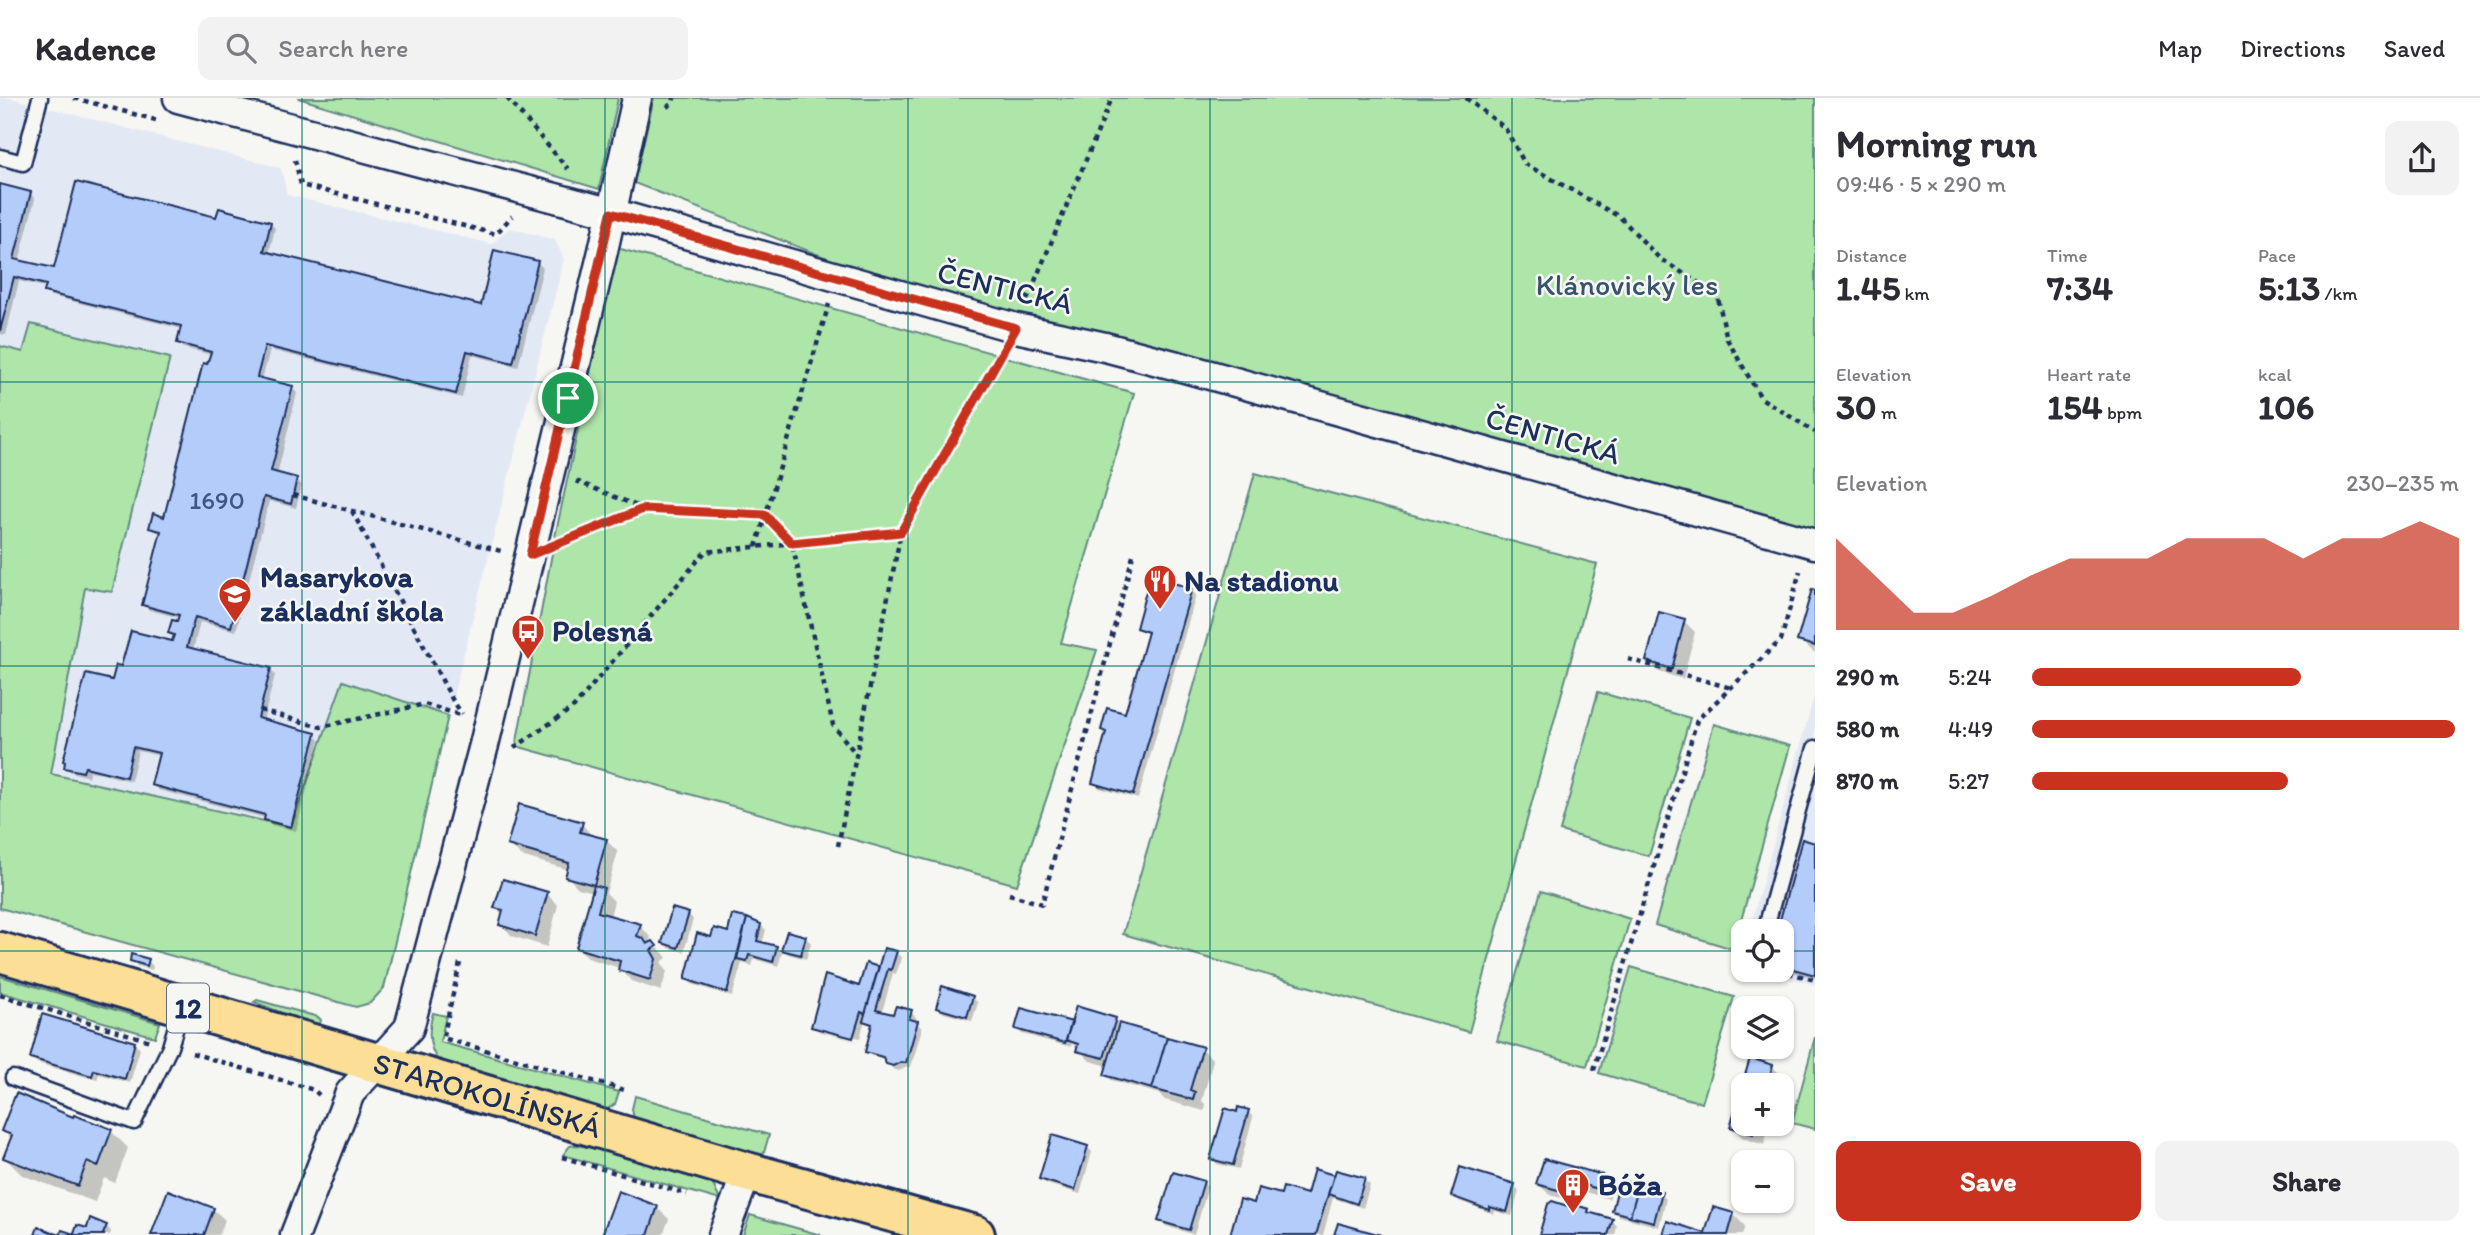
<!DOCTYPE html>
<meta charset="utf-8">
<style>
body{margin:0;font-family:Itim,sans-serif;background:#f2f2f3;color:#2b2b33;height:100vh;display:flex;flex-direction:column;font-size:26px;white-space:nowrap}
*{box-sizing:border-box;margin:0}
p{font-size:23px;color:#7c7c81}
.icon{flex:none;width:38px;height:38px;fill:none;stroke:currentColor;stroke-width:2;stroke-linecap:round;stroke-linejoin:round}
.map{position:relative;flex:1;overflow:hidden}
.details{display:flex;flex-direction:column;background:#fff;width:665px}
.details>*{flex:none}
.fabs{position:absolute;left:1731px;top:821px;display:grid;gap:14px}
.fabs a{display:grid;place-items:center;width:63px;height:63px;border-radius:14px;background:#fff;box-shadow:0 2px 5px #0004;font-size:35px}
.pin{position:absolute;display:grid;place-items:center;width:60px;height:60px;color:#fff;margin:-30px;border:4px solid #fff;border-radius:50%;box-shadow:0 2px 7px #0007}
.round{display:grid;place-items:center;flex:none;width:74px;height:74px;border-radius:14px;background:#f2f2f3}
.summary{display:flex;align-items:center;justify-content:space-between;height:119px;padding:0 21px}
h1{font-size:38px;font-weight:700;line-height:52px}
.metrics{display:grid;grid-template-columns:repeat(3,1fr);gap:10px;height:119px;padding:7px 21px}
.metrics div{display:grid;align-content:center}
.metrics b{font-size:35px;font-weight:700}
.metrics small{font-size:19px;font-weight:400}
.metrics p{font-size:19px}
.chart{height:196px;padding:14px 21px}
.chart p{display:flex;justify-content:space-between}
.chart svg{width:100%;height:126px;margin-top:7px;fill:#c8321e;opacity:.7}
.cta{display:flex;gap:14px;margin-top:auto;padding:14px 21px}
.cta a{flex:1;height:80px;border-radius:14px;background:#c8321e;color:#fff;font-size:28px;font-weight:700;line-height:80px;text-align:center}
.cta a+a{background:#f2f2f3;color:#2b2b33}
ul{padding:0 21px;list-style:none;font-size:23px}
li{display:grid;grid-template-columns:112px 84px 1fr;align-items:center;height:52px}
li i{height:18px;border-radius:9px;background:#c8321e}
header{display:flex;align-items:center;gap:42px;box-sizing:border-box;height:98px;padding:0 35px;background:#fff;border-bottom:2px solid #e1e1e2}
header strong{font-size:33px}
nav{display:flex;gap:38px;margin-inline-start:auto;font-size:24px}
.search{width:490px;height:63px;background:#f2f2f3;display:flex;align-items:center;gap:18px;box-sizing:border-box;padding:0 24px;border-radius:14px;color:#7c7c81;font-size:26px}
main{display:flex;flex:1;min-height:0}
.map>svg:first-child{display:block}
.built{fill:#e2e9f4}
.green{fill:#aee5a9;stroke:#648a84;stroke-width:2}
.shadow{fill:#0003}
.building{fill:#b3ccfa;stroke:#1b2f5e;stroke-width:2}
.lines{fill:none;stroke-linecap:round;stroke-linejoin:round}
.lane-casing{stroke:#1b2f5e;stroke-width:19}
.street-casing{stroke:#1b2f5e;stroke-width:33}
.primary-casing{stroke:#1b2f5e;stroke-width:44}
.path{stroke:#1b2f5e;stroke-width:4.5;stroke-dasharray:5 5;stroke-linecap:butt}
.lane{stroke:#f6f6f2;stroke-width:14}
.street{stroke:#f6f6f2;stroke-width:28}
.primary{stroke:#fcde96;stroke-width:38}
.route-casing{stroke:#fff;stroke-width:14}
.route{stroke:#c8321e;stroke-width:9}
.grid{fill:none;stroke:#0f766e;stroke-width:2;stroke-opacity:0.55}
.labels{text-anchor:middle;stroke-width:5;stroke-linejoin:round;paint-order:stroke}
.number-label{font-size:26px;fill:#415685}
.shield{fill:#f6f6f2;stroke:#5d6b8a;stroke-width:2}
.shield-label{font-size:28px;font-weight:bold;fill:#1b2f5e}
.park-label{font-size:30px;fill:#38536d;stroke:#f6f6f2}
.street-label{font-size:30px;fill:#1b2f5e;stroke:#f6f6f2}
.poi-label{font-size:30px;font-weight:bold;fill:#1b2f5e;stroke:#f6f6f2;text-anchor:start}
</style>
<header>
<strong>Kadence</strong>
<div class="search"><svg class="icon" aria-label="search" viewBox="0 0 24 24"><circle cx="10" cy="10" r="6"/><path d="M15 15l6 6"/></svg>Search here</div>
<nav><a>Map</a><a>Directions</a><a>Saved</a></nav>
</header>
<main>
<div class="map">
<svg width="1815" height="1137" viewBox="0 0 1815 1137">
<rect width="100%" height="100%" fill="#f6f6f2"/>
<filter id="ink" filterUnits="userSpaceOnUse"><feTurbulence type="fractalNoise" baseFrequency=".0143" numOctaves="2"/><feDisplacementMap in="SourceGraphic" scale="14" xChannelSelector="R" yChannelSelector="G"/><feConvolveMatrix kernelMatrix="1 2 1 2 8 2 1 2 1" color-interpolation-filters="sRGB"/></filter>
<g filter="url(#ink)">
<path class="built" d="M0 0H10L281 70 287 97 492 146 509 130 555 142 564 161 448 618 384 890 370 905 356 909 0 810Z
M1815 595V887L1761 872H1782V833H1749Z"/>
<path class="green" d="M298 0H618L599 91Z
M654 0H1815V432L855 171 634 85Z
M617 150 1134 295 1061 545 1097 552 1017 787 516 648 556 434Z
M31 226 170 260 112 494 85 490 51 676 291 729 343 583 448 618 384 890 370 905 356 909 0 810V248L23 254Z
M1255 375 1597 466 1469 934 1123 836Z
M1598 594 1690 620 1649 758 1560 733Z
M1714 626 1790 648 1733 851 1655 827Z
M1541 793 1630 821 1587 968 1497 943Z
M1631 869 1734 899 1702 1005 1599 975Z
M0 878 160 925 155 939 0 894Z
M257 902 318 919 321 922 319 929 254 904Z
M433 915 446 918 440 944 619 994 615 1006 606 1012 440 965C428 951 428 932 433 915Z
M1815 939V1031L1792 1025Z
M635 998 769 1037 763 1058 634 1021 632 1011Z
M576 1047 617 1054 710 1080 720 1102 563 1057 570 1048Z
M750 1117 821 1137H743Z"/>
<path class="shadow" d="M0 88 30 95 35 101 19 164 56 172 218 121 270 125 275 130 269 156 482 210 538 165 543 170 518 269 472 257 462 300 270 252 262 282 292 290 297 295 277 377 296 381 302 387 296 410 269 403 236 533 200 524 193 552 270 571 275 577 263 623 315 637 320 642 296 733 271 727 266 720 158 692 153 687 160 658 138 653 131 683 90 673 88 679 71 674 66 669 123 570 173 545 175 540 170 535 179 525 180 520 149 512 144 507 162 437 151 430 166 421 212 257 184 250 179 245 182 231 51 198 46 193 47 190 19 183 6 237 0 236Z
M1191 492 1196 497 1138 701 1099 690 1094 685 1108 636 1103 631 1126 617 1149 537 1138 530Z
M1815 494V555L1799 542Z
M1684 523 1695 534 1683 581 1659 574 1648 563Z
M582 726 593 739 607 743 618 754 606 795 614 803 610 819 640 828 651 839 649 848 653 845 664 856 667 860 661 864 667 873 661 893 631 883 620 870 590 861 578 850 594 794 578 790 567 778 569 772 521 758 509 747Z
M1815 747V880L1782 871V833H1779Z
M547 796 558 807 547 849 512 838 501 826 503 817 496 810Z
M688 816 693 821 684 854 669 850 664 844Z
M734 819 761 827 766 832 762 846 776 850 782 855 778 868 754 861 752 868 742 865 732 899 692 886 687 881 713 841 729 836Z
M805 839 811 845 806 861 788 856 783 851Z
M885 852 896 855 902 860 896 876 893 875 882 914 895 919 911 914 916 919 915 924 922 930 911 969H907L899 973 893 971 886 962 872 958 867 953 873 929 865 922 860 940 816 928V932L813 928 861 890 880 871Z
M132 862 148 863 153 868 152 872 137 868Z
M972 899 978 905 972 923 944 915 938 910Z
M1115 921 1122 928 1202 950 1213 962 1202 1003 1206 1007 1204 1013 1165 1002 1159 996 1111 982 1106 977 1108 968 1090 963 1072 945 1071 949 1022 936 1017 931Z
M817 932 859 944H858L818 933Z
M135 946 140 951 130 985 99 976 97 982 37 965 32 959Z
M1772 968 1784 980 1781 987H1744Z
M1743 990V1026H1770L1764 1047 1743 1040 1732 1029Z
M1248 1014 1253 1019 1239 1071 1217 1066 1212 1060 1238 1016Z
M74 1022 111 1033 128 1050 115 1085 104 1080 95 1104 22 1077 5 1060 12 1041 3 1032Z
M1087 1049 1092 1054 1080 1096 1047 1086 1041 1080Z
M1316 1074 1334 1079 1364 1082 1370 1087 1363 1110 1333 1100 1323 1137H1232L1255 1107 1282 1098H1308Z
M1602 1079 1613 1090 1609 1101 1582 1093 1579 1100 1571 1098 1570 1102 1550 1097 1538 1086Z
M1203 1084 1208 1089 1194 1137 1166 1128 1160 1123Z
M1514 1087 1519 1093 1512 1118 1495 1113 1494 1116 1459 1103 1453 1097Z
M1661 1096 1666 1101 1659 1129 1619 1118 1614 1112Z
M657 1110 669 1121 663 1137H604Z
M213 1111 225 1122 219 1137H153Z
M1575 1112H1588L1592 1117 1612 1122 1617 1128 1615 1137H1541Z
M1733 1116 1745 1128 1742 1137H1707Z
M106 1128 111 1133 110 1137H75Z"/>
<path class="building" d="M76 84 216 119 219 110 271 124 264 153 481 207 494 152 538 163 513 265 467 253 456 296 265 248 257 279 293 288 271 373 297 380 291 406 264 399 231 529 195 519 187 549 271 570 258 620 316 635 291 729 264 722 265 717 151 687 159 655 133 649 126 679 85 669 83 674 64 670 65 664 63 663 86 576 112 582 116 567 121 568 131 533 172 543 174 537 168 535 172 522 177 523 179 517 142 507 161 433 149 430 153 415 164 419 203 265 207 266 211 254 177 245 181 228 44 194 46 187 14 179 0 233V86L31 94 14 161 54 170Z
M1150 479 1192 490 1133 697 1092 685 1106 634 1101 632 1107 610 1125 615 1148 534 1136 530Z
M1812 491 1815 492V548L1797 543Z
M1659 514 1685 521 1672 571 1646 563Z
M519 706 583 724 580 734 607 741 594 787 565 779 569 765 507 747Z
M1802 741 1815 745V877L1782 868V833H1777Z
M503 781 548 794 535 838 499 827 503 812 494 810Z
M594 787 604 790 598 814 641 826 637 838 643 840 647 846 653 843 657 848 651 852 656 861 650 882 618 872 620 863 576 850Z
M672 810 689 815 678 850 662 845Z
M732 817 747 820 727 895 685 881 697 835 711 839 714 830 728 834Z
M747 820 761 826 757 843 777 848 773 864 749 857 747 863 737 861Z
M787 833 806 838 801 857 781 852Z
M884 850 897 853 891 872 888 871 876 912 893 916 896 908 912 912 909 921 918 923 906 965 901 964 893 968 886 966 883 959 865 954 872 926 863 923Z
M131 856 149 861 147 868 130 863Z
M866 865 879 869 865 916 861 914 853 940 811 929 825 877 859 888Z
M942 888 973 898 967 919 936 910Z
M1076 908 1116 920 1104 960 1076 953 1078 946 1066 942Z
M1021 910 1072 924 1065 945 1015 931Z
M42 916 135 944 125 981 94 972 92 978 30 960Z
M1119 925 1167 939 1152 991 1104 977Z
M1167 939 1203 949 1190 992 1195 994 1193 1002 1152 991Z
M1750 960 1773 967 1767 987H1743V1026H1756L1753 1036 1730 1029Z
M16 995 73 1019 74 1017 112 1031 98 1069 87 1064 78 1088 3 1060 12 1037 1 1033Z
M1238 1009 1249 1012 1233 1067 1210 1061 1225 1010 1237 1014Z
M1052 1037 1088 1048 1075 1092 1039 1081Z
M1544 1061 1603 1077 1598 1091 1570 1083 1567 1090 1560 1088 1558 1092 1536 1086Z
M1460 1069 1515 1086 1507 1114 1490 1109 1489 1112 1451 1098Z
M1314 1071 1334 1077 1316 1137H1230L1240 1101 1254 1105 1258 1090 1281 1096 1283 1089 1307 1096Z
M1336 1072 1365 1080 1357 1106 1328 1096Z
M1173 1074 1204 1083 1189 1132 1158 1123Z
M1620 1082 1639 1087 1630 1118 1612 1113Z
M1639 1087 1662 1094 1654 1124 1630 1118Z
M168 1092 214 1110 204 1137H151Z
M618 1093 658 1108 648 1137H602Z
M1552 1103 1574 1110 1575 1107 1589 1111 1588 1114 1613 1121 1608 1137H1539L1548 1106Z
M1713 1109 1734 1115 1728 1137H1663L1667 1123 1705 1135Z
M90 1120 107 1127 103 1136 105 1137H60L62 1132 74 1136 77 1127 87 1130Z
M1338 1125 1381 1137H1334Z
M38 1129 60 1137H35Z"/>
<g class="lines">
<defs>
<path id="lane" d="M0 59 23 65 40 0
M1765 833 1815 650
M13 980 134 1024 170 949 182 908"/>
<path id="street" d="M178 0 612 115 1016 230 1105 249 1185 270 1815 446
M295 1137 350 995 409 930 484 647 603 153 637 0
M723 1137 747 1074"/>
<g id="primary">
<path id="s1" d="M0 854 747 1074 975 1137"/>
</g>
</defs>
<use href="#lane" class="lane-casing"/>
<use href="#street" class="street-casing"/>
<use href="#primary" class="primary-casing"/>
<path class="path" d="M74 0 156 22
M507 0 568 71
M1466 0 1505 30 1525 66 1620 119 1660 161 1717 196 1727 241 1761 300 1815 334
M667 9 673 5 674 0
M295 62 301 87 496 136 512 118
M1027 202 1112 0
M576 383 642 410
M293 397 501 453
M352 413 452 601 462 616
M563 443 643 411 765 417 792 445 833 627 856 656
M756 449 829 206
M1628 561 1731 590
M260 612 321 629 425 606 463 618
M514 650 574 609 705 454 901 434
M838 748 901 434 1003 255
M1009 796 1042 806 1133 457
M460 865 443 940 628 993
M1779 872 1815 882
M0 897 150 943
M192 955 314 992 319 997
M1594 972 1697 622 1781 542 1800 473
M562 1059 687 1096"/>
<use href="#lane" class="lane"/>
<use href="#street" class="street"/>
<use href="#primary" class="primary"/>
</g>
</g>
<g class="lines" filter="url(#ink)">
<defs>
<path id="route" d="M611 115 1016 230 901 434 792 445 765 417 643 411 530 457Z"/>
</defs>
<use href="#route" class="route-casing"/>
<use href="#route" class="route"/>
</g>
<path class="grid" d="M302 0V1137M605 0V1137M908 0V1137M1210 0V1137M1512 0V1137M0 284H1815M0 568H1815M0 853H1743M1782 853H1815"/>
<defs>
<symbol id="restaurant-pin" viewBox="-11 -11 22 30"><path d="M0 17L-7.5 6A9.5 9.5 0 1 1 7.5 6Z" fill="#c8321e" stroke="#f6f6f2"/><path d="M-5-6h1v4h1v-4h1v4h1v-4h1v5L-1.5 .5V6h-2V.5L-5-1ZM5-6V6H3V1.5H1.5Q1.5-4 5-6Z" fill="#fff"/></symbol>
<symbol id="school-pin" viewBox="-11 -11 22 30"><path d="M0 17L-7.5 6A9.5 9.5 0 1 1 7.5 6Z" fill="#c8321e" stroke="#f6f6f2"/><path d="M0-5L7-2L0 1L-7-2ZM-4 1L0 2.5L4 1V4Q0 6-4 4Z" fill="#fff"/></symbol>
<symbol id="bus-pin" viewBox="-11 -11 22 30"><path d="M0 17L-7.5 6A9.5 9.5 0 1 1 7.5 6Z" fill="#c8321e" stroke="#f6f6f2"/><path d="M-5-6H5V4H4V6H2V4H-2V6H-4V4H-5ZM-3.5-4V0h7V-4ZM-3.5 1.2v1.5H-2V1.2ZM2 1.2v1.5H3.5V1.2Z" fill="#fff"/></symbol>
<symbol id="building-pin" viewBox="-11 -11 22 30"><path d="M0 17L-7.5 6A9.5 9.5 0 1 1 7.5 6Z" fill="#c8321e" stroke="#f6f6f2"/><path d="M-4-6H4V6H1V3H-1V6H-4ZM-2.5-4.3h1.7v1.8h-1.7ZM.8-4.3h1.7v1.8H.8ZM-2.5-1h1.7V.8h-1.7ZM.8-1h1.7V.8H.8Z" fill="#fff"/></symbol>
</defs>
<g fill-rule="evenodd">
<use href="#restaurant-pin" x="1141" y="464" width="38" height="52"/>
<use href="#school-pin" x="216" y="477" width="38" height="52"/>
<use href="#bus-pin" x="509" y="514" width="38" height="52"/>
<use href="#building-pin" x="1554" y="1068" width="38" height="52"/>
</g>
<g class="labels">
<g class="number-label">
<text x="217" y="411">1690</text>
</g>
<rect class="shield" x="167" y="885.5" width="42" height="49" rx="5"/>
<g class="shield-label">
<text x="188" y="920">12</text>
</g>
<g class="park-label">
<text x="1627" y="197">Klánovický les</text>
</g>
<g class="street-label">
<text transform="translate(1005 190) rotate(14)" y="10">ČENTICKÁ</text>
<text transform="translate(1553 338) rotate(16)" y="10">ČENTICKÁ</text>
<text dy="10" stroke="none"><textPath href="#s1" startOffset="508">STAROKOLÍNSKÁ</textPath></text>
</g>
<g class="poi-label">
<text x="260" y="489">Masarykova<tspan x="260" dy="34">základní škola</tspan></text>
<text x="1184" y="493">Na stadionu</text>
<text x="552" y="543">Polesná</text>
<text x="1598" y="1097">Bóža</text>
</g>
</g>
</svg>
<div class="fabs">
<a><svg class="icon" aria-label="locate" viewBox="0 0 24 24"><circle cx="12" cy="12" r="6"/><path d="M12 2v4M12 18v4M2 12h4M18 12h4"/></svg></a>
<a><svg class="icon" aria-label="layers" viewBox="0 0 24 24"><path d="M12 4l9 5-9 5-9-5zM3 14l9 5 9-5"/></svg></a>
<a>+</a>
<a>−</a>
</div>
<div class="pin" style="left:568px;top:300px;background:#1e9e55"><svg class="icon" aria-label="arrive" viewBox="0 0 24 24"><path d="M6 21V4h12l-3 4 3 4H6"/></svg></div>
</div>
<section class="details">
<div class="summary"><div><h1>Morning run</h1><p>09:46 · 5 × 290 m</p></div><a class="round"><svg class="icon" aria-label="share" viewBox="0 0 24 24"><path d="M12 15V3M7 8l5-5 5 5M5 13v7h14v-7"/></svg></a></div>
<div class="metrics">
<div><p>Distance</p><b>1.45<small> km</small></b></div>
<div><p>Time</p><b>7:34</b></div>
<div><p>Pace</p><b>5:13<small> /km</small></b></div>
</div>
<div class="metrics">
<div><p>Elevation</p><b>30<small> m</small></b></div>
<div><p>Heart rate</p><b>154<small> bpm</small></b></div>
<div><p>kcal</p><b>106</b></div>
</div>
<div class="chart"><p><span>Elevation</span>230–235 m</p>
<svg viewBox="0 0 160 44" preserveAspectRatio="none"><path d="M0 44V12L10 25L20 38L30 38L40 32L50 25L60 19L70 19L80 19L90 12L100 12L110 12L120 19L130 12L140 12L150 6L160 12V44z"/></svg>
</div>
<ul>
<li><b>290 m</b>5:24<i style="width:63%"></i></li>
<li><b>580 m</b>4:49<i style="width:99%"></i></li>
<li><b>870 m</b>5:27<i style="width:60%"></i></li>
</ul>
<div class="cta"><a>Save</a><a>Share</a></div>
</section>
</main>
